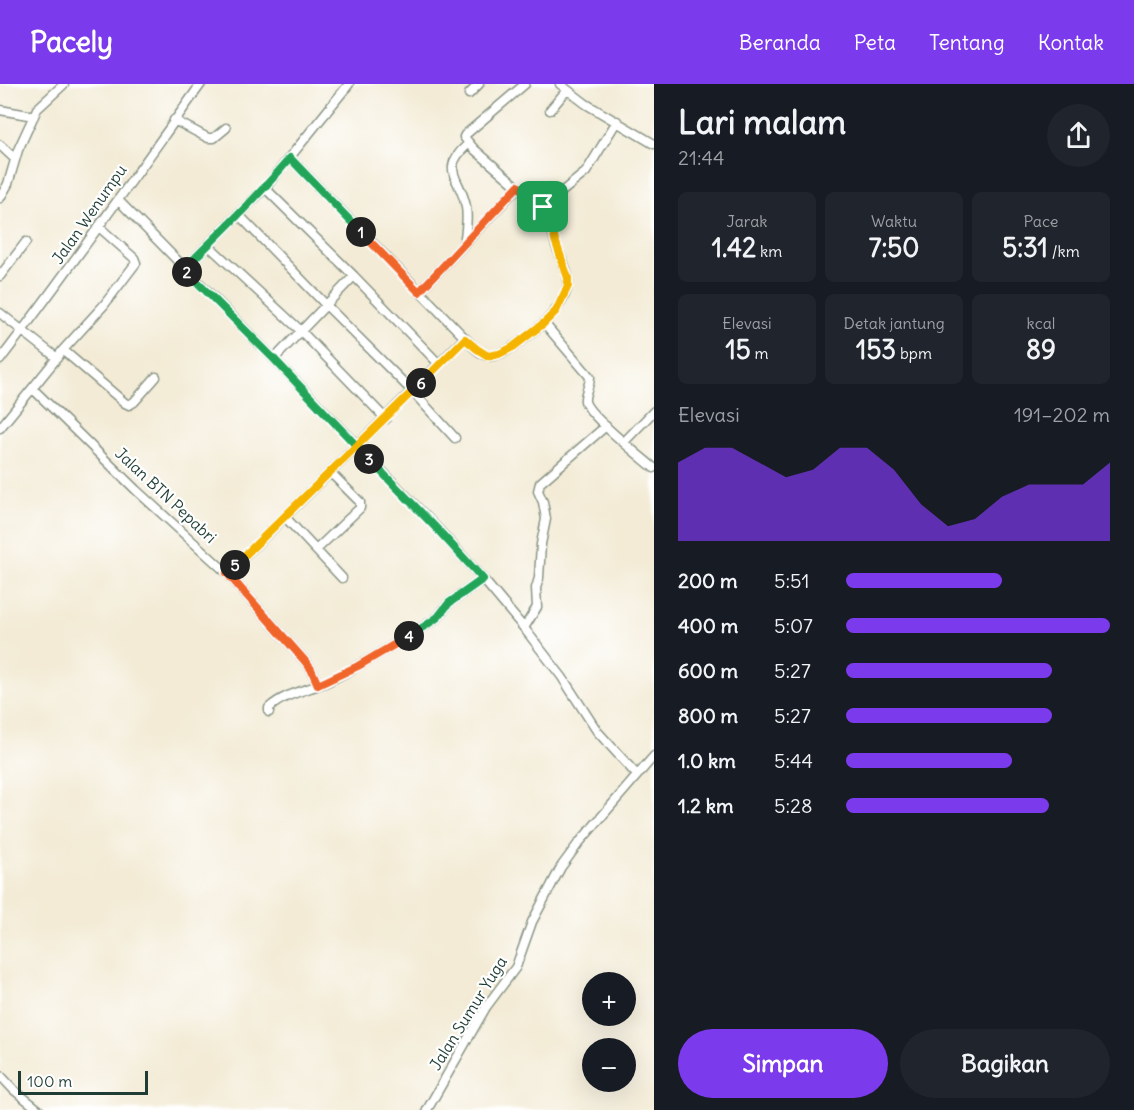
<!DOCTYPE html>
<html lang="id">
<meta charset="utf-8">
<style>
body{margin:0;font-family:Delius,sans-serif;background:#20242c;color:#f1f3f6;height:100vh;display:flex;flex-direction:column;font-size:22px;white-space:nowrap}
*{box-sizing:border-box;margin:0}
p{font-size:20px;color:#9ea1a6}
.icon{flex:none;width:33px;height:33px;fill:none;stroke:currentColor;stroke-width:2;stroke-linecap:round;stroke-linejoin:round}
.map{position:relative;flex:1;overflow:hidden}
.sheet{display:flex;flex-direction:column;background:#171b24;width:480px}
.sheet>*{flex:none}
.fabs{position:absolute;left:582px;top:888px;display:grid;gap:12px}
.fabs a{display:grid;place-items:center;width:54px;height:54px;border-radius:50%;background:#171b24;box-shadow:0 6px 24px #0002;font-size:30px}
.scale{position:absolute;left:18px;bottom:15px;width:130px;box-sizing:border-box;padding-left:6px;border:3px solid #1f3d34;border-top:0;font-size:16px;line-height:21px;white-space:nowrap;color:#1f3d34;-webkit-text-stroke:4px #fff;paint-order:stroke}
.pin{position:absolute;display:grid;place-items:center;width:51px;height:51px;color:#fff;margin:-26px;border-radius:12px;box-shadow:0 3px 9px #0006}
.km{position:absolute;width:30px;height:30px;margin:-15px;border-radius:50%;background:#222;color:#fff;font-size:16px;line-height:30px;text-align:center}
.round{display:grid;place-items:center;flex:none;width:63px;height:63px;border-radius:32px;background:#20242c}
.summary{display:flex;align-items:center;justify-content:space-between;height:102px;padding:0 24px}
h1{font-size:33px;font-weight:700;line-height:45px}
.stats{display:grid;grid-template-columns:repeat(3,1fr);gap:9px;height:102px;padding:6px 24px}
.stats div{display:grid;align-content:center;border-radius:9px;background:#20242c;text-align:center}
.stats b{font-size:26px;font-weight:700}
.stats small{font-size:16px;font-weight:400}
.stats p{font-size:16px}
.chart{height:168px;padding:12px 24px}
.chart p{display:flex;justify-content:space-between}
.chart svg{width:100%;height:108px;margin-top:6px;fill:#7c3aed;opacity:.7}
.action{display:flex;gap:12px;margin-top:auto;padding:12px 24px}
.action a{flex:1;height:69px;border-radius:36px;background:#7c3aed;color:#fff;font-size:24px;font-weight:700;line-height:69px;text-align:center}
.action a+a{background:#20242c;color:#f1f3f6}
ul{padding:0 24px;list-style:none;font-size:20px}
li{display:grid;grid-template-columns:96px 72px 1fr;align-items:center;height:45px}
li i{height:15px;border-radius:8px;background:#7c3aed}
header{display:flex;align-items:center;gap:36px;box-sizing:border-box;height:84px;padding:0 30px;background:#7c3aed;color:#fff}
header strong{font-size:28px}
nav{display:flex;gap:33px;margin-inline-start:auto;font-size:21px}
main{display:flex;flex:1;min-height:0}
.map>svg:first-child{display:block}
.lines{fill:none;stroke-linecap:round;stroke-linejoin:round}
.minor-casing{stroke:#899484;stroke-width:11}
.minor{stroke:#fff;stroke-width:8}
.split-1-casing{stroke:#fff;stroke-width:12}
.split-2-casing{stroke:#fff;stroke-width:12}
.split-3-casing{stroke:#fff;stroke-width:12}
.split-4-casing{stroke:#fff;stroke-width:12}
.split-5-casing{stroke:#fff;stroke-width:12}
.split-6-casing{stroke:#fff;stroke-width:12}
.split-7-casing{stroke:#fff;stroke-width:12}
.split-1{stroke:#f0652b;stroke-width:8}
.split-2{stroke:#22a559;stroke-width:8}
.split-3{stroke:#22a559;stroke-width:8}
.split-4{stroke:#22a559;stroke-width:8}
.split-5{stroke:#f0652b;stroke-width:8}
.split-6{stroke:#f5b400;stroke-width:8}
.split-7{stroke:#f5b400;stroke-width:8}
.labels{text-anchor:middle;stroke-width:4.5;stroke-linejoin:round;paint-order:stroke}
.street-label{font-size:16px;fill:#1f3d34;stroke:#fff}
</style>
<header>
<strong>Pacely</strong>
<nav><a>Beranda</a><a>Peta</a><a>Tentang</a><a>Kontak</a></nav>
</header>
<main>
<div class="map">
<svg width="654" height="1026" viewBox="0 0 654 1026">
<rect width="100%" height="100%" fill="#fff"/>
<filter id="ink" filterUnits="userSpaceOnUse"><feTurbulence type="fractalNoise" baseFrequency=".0167" numOctaves="2"/><feDisplacementMap in="SourceGraphic" scale="12" xChannelSelector="R" yChannelSelector="G"/><feConvolveMatrix kernelMatrix="1 2 1 2 8 2 1 2 1" color-interpolation-filters="sRGB"/></filter>
<filter id="wash" filterUnits="userSpaceOnUse"><feTurbulence type="fractalNoise" baseFrequency=".008" numOctaves="4" result="noise"/><feDisplacementMap in="SourceGraphic" scale="24" xChannelSelector="R" yChannelSelector="G"/><feGaussianBlur stdDeviation="1.35" result="paint"/><feColorMatrix in="noise" values="0 0 0 0 0 0 0 0 0 0 0 0 0 0 0 0 0 1.4 0 .05"/><feComposite in="paint" operator="in"/></filter>
<g filter="url(#wash)">
<rect width="100%" height="100%" fill="#f3ebd5"/>
</g>
<g filter="url(#ink)">
<g class="lines">
<defs>
<path id="minor" d="M560 0 586 20 654 60
M469 10 479 0
M0 26 34 32
M550 26 567 6
M174 36 208 54H214L226 44
M0 61 15 75
M518 103C526 109 538 115 544 123 552 135 552 151 557 164 561 174 567 184 568 195 569 211 555 228 544 239L590 293C590 301 584 310 585 317 587 330 641 373 654 384
M265 104 354 192 439 280
M0 114 8 100 18 66 37 25 64 0
M118 116 274 275 438 445 483 495 524 544 562 593 597 647 637 691
M543 123 586 88 617 37
M239 131 326 221 413 308 455 354
M464 160C466 148 468 135 466 123 461 93 438 87 468 60
M208 161 300 246 386 335
M184 185 265 104 349 0
M0 192 26 158
M419 208 518 103 474 65 464 53 465 51 525 0
M0 229 57 274 0 344
M465 254C471 260 479 270 488 272 503 275 532 248 544 239
M63 266 125 319 129 321 134 318 156 293
M57 274 63 266 104 221 136 179 134 174 99 143
M274 275 354 192
M0 276C69 186 135 92 201 0
M33 305 136 406 227 489C307 412 386 333 465 254L290 74
M624 358 654 327
M285 433 342 494
M316 466 360 424V418L330 388
M227 489 304 576 311 585 318 601
M524 544 537 523 536 504 539 494 541 460 546 435 543 418 538 407 540 399 606 342
M269 628V624C286 608 311 606 331 596 366 579 398 558 431 538L438 533 449 519 483 495
M0 991 14 1006 39 1026
M427 1026 486 923 516 883 532 838 561 783 578 760 654 672"/>
</defs>
<use href="#minor" class="minor-casing"/>
<use href="#minor" class="minor"/>
</g>
</g>
<g class="lines" filter="url(#ink)">
<defs>
<path id="split-1" d="M361 148 419 208 518 102 543 123"/>
<path id="split-2" d="M187 188 184 185C220 149 257 114 290 74L361 148"/>
<path id="split-3" d="M187 188 274 275 369 375"/>
<path id="split-4" d="M369 375 438 446 483 495 449 519 438 533 431 538 409 552"/>
<path id="split-5" d="M235 481 227 489 304 576 311 585 318 601 358 582 409 552"/>
<path id="split-6" d="M235 481 421 299"/>
<path id="split-7" d="M421 299 465 255 477 265 488 272 499 270 513 263 544 239 556 227 568 202V194L555 156 552 142 543 123"/>
</defs>
<use href="#split-1" class="split-1-casing"/>
<use href="#split-2" class="split-2-casing"/>
<use href="#split-3" class="split-3-casing"/>
<use href="#split-4" class="split-4-casing"/>
<use href="#split-5" class="split-5-casing"/>
<use href="#split-6" class="split-6-casing"/>
<use href="#split-7" class="split-7-casing"/>
<use href="#split-1" class="split-1"/>
<use href="#split-2" class="split-2"/>
<use href="#split-3" class="split-3"/>
<use href="#split-4" class="split-4"/>
<use href="#split-5" class="split-5"/>
<use href="#split-6" class="split-6"/>
<use href="#split-7" class="split-7"/>
</g>
<g class="labels">
<g class="street-label">
<text transform="translate(89 130) rotate(-55)" y="6">Jalan Wenumpu</text>
<text transform="translate(166 411) rotate(43)" y="6">Jalan BTN Pepabri</text>
<text transform="translate(468 929) rotate(-58)" y="6">Jalan Sumur Yuga</text>
</g>
</g>
</svg>
<div class="fabs">
<a>+</a>
<a>−</a>
</div>
<div class="scale">100 m</div>
<div class="pin" style="left:543px;top:123px;background:#1e9e55"><svg class="icon" aria-label="arrive" viewBox="0 0 24 24"><path d="M6 21V4h12l-3 4 3 4H6"/></svg></div>
<b class="km" style="left:361px;top:148px">1</b>
<b class="km" style="left:187px;top:188px">2</b>
<b class="km" style="left:369px;top:375px">3</b>
<b class="km" style="left:409px;top:552px">4</b>
<b class="km" style="left:235px;top:481px">5</b>
<b class="km" style="left:421px;top:299px">6</b>
</div>
<section class="sheet">
<div class="summary"><div><h1>Lari malam</h1><p>21:44</p></div><a class="round"><svg class="icon" aria-label="share" viewBox="0 0 24 24"><path d="M12 15V3M7 8l5-5 5 5M5 13v7h14v-7"/></svg></a></div>
<div class="stats">
<div><p>Jarak</p><b>1.42<small> km</small></b></div>
<div><p>Waktu</p><b>7:50</b></div>
<div><p>Pace</p><b>5:31<small> /km</small></b></div>
</div>
<div class="stats">
<div><p>Elevasi</p><b>15<small> m</small></b></div>
<div><p>Detak jantung</p><b>153<small> bpm</small></b></div>
<div><p>kcal</p><b>89</b></div>
</div>
<div class="chart"><p><span>Elevasi</span>191–202 m</p>
<svg viewBox="0 0 160 44" preserveAspectRatio="none"><path d="M0 44V12L10 6L20 6L30 12L40 18L50 15L60 6L70 6L80 15L90 29L100 38L110 35L120 26L130 21L140 21L150 21L160 12V44z"/></svg>
</div>
<ul>
<li><b>200 m</b>5:51<i style="width:59%"></i></li>
<li><b>400 m</b>5:07<i style="width:100%"></i></li>
<li><b>600 m</b>5:27<i style="width:78%"></i></li>
<li><b>800 m</b>5:27<i style="width:78%"></i></li>
<li><b>1.0 km</b>5:44<i style="width:63%"></i></li>
<li><b>1.2 km</b>5:28<i style="width:77%"></i></li>
</ul>
<div class="action"><a>Simpan</a><a>Bagikan</a></div>
</section>
</main>
